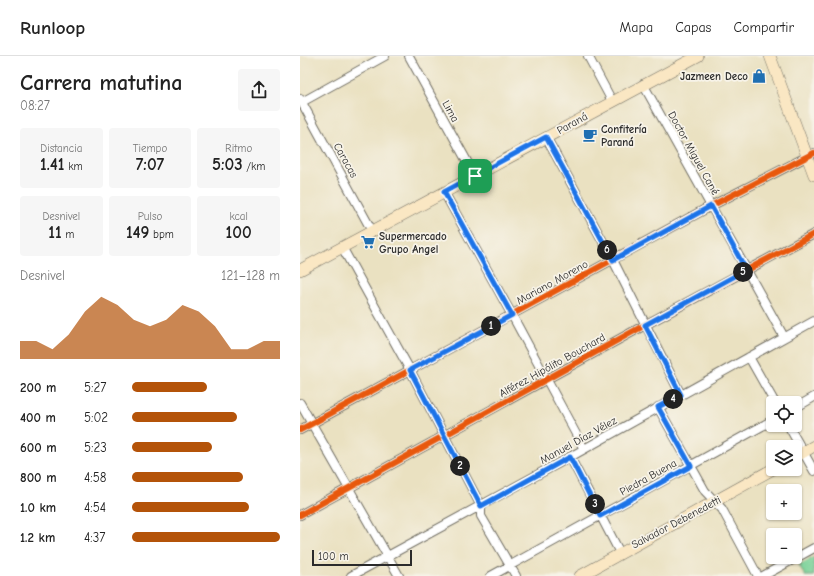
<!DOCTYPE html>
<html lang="es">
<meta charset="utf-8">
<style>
body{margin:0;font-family:"Comic Neue",sans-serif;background:#f6f6f6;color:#222;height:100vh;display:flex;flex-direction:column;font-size:15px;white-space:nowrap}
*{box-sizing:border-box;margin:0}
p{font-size:13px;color:#767676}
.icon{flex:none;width:22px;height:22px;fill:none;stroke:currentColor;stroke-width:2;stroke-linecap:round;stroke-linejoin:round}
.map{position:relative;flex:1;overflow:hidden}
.details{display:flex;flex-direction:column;background:#fff;width:300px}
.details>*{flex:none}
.fabs{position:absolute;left:466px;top:340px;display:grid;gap:8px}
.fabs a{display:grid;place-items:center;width:36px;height:36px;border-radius:4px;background:#fff;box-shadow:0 1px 3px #0004;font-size:20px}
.scale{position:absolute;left:12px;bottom:10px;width:100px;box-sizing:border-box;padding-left:4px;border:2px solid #2b2b2b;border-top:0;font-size:11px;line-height:14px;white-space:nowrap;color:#2b2b2b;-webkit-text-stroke:3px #f7f3e8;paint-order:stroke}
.pin{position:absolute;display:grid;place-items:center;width:34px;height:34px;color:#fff;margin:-17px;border-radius:8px;box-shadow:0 2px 6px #0006}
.km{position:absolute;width:20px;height:20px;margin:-10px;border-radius:50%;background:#222;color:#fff;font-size:11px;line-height:20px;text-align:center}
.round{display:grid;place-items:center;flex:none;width:42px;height:42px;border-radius:4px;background:#f6f6f6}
.summary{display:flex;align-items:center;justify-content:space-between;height:68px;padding:0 20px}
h1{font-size:22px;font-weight:700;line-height:30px}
.metrics{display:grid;grid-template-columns:repeat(3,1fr);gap:6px;height:68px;padding:4px 20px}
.metrics div{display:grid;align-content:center;border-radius:4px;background:#f6f6f6;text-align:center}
.metrics b{font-size:17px;font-weight:700}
.metrics small{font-size:11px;font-weight:400}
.metrics p{font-size:11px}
.chart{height:112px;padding:8px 20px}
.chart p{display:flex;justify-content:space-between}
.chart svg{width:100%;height:72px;margin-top:4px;fill:#b45309;opacity:.7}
ul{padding:0 20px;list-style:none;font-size:13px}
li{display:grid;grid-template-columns:64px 48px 1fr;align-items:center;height:30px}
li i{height:10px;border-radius:5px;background:#b45309}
header{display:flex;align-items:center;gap:24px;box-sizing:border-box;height:56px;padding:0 20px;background:#fff;border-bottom:1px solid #e0e0e0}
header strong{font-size:19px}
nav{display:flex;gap:22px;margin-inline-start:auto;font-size:14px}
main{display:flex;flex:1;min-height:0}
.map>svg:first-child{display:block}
.green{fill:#78d197;stroke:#527e61}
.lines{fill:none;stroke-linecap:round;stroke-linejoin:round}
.street-casing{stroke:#6e6b60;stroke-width:10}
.secondary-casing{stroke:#6e6b60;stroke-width:12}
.street{stroke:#fff;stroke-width:8}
.secondary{stroke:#fae7c3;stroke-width:11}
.cycleway-casing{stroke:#f7f3e8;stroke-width:8}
.cycleway{stroke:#e8590c;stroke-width:6}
.route-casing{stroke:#fff;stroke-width:8}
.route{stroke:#1a73e8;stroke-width:5}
.labels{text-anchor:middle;stroke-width:3.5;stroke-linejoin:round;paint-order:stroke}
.poi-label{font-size:11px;font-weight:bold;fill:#2b2b2b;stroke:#f7f3e8;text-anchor:start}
.street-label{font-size:11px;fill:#2b2b2b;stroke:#f7f3e8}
</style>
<header>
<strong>Runloop</strong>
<nav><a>Mapa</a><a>Capas</a><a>Compartir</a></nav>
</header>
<main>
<section class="details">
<div class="summary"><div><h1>Carrera matutina</h1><p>08:27</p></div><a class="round"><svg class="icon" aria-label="share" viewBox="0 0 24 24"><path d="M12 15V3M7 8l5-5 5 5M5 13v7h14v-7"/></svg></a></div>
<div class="metrics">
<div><p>Distancia</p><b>1.41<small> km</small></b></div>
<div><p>Tiempo</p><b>7:07</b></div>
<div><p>Ritmo</p><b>5:03<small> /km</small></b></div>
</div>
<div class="metrics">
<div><p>Desnivel</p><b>11<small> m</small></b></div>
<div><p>Pulso</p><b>149<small> bpm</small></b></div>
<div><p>kcal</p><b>100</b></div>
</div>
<div class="chart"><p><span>Desnivel</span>121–128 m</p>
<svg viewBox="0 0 160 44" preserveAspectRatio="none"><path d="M0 44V33L10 33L20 38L30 29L40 15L50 6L60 11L70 20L80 24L90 20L100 11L110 15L120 24L130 38L140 38L150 33L160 33V44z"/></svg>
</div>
<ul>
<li><b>200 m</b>5:27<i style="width:51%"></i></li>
<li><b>400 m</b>5:02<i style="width:71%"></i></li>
<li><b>600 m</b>5:23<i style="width:54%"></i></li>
<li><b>800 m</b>4:58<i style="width:75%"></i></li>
<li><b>1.0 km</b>4:54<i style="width:79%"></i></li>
<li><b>1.2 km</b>4:37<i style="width:100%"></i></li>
</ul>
</section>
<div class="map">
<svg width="514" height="520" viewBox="0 0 514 520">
<rect width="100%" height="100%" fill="#f7f3e8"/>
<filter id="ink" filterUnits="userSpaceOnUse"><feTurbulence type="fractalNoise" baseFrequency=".025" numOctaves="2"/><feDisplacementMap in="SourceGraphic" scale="8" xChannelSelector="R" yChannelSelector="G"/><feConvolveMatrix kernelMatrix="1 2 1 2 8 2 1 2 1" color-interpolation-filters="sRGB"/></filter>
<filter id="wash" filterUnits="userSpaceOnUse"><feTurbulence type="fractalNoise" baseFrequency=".012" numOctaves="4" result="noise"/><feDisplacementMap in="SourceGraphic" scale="16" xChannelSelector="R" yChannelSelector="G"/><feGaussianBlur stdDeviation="0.9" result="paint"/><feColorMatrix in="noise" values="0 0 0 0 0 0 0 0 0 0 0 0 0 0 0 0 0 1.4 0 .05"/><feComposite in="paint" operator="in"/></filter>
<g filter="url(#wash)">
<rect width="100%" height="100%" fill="#eae1c1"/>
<path class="green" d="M514 501V520H505L499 509Z"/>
</g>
<g filter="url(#ink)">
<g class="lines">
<defs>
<path id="street" d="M109 0 175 120
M288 0 312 45
M343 28 484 281
M0 43 72 175
M2 46 85 0
M246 81 313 204 381 339
M144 136 212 259 284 393
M42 191 110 314 181 450V460L216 520
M449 301 475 347
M0 347 99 520
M358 351 405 435 422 453 458 520
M495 352 514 341
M488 369 514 415
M0 374 411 150 514 97
M270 401 320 497
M0 459 345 269 514 178
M51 520 270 401 514 265
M191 520 473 364
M463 520 514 492"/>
<path id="secondary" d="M470 0 514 119
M0 214 398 0
M495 401 514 390
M280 520 473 413"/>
</defs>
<use href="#street" class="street-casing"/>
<use href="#secondary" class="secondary-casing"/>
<use href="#street" class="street"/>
<use href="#secondary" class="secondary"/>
<defs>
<path id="cycleway" d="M0 374 411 150 514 97
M0 459 345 269 514 178"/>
</defs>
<use href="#cycleway" class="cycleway-casing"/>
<use href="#cycleway" class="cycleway"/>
</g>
</g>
<g class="lines" filter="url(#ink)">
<defs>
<path id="route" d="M246 81 313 204 411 150 446 214 345 269 381 339 358 351 391 410 300 460 270 401 181 450 110 314 212 259 144 136Z"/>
</defs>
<use href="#route" class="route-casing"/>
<use href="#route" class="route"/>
</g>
<defs>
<symbol id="shop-bare" viewBox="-9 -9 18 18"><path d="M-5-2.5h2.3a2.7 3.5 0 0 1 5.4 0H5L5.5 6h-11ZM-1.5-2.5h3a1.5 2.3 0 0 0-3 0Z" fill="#1f6fb2" stroke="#f7f3e8" stroke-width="2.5" paint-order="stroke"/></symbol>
<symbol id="cafe-bare" viewBox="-9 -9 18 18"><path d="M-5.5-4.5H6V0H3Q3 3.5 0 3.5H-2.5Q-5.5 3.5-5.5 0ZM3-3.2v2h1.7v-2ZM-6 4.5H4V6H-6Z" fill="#1f6fb2" stroke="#f7f3e8" stroke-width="2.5" paint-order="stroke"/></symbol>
<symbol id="supermarket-bare" viewBox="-9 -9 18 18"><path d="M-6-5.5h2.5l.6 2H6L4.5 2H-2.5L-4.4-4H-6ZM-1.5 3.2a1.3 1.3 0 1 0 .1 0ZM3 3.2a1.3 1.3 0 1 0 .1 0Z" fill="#1f6fb2" stroke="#f7f3e8" stroke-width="2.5" paint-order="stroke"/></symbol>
</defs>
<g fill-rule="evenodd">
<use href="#shop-bare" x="449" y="10" width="20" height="20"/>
<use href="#cafe-bare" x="280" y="69" width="20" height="20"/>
<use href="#supermarket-bare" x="58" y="176" width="20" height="20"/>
</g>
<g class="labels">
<g class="poi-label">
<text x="448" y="24" text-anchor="end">Jazmeen Deco</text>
<text x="301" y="77">Confitería<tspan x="301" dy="13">Paraná</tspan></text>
<text x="79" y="184">Supermercado<tspan x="79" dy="13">Grupo Angel</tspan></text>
</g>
<g class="street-label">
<text transform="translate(151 55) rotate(61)" y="4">Lima</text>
<text transform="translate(272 67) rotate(-29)" y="4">Paraná</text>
<text transform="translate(394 97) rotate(61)" y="4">Doctor Miguel Cané</text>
<text transform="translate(46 104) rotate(61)" y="4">Caracas</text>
<text transform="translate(252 226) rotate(-29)" y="4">Mariano Moreno</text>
<text transform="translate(252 309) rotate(-29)" y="4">Alférez Hipólito Bouchard</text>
<text transform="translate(278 384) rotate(-29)" y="4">Manuel Díaz Vélez</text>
<text transform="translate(348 421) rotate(-29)" y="4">Piedra Buena</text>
<text transform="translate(376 466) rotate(-28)" y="4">Salvador Debenedetti</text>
</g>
</g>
</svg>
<div class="fabs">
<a><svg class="icon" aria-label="locate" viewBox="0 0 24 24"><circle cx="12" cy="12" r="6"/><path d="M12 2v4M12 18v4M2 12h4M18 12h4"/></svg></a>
<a><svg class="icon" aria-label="layers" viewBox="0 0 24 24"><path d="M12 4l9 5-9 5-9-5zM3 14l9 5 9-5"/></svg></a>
<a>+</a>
<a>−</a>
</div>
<div class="scale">100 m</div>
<div class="pin" style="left:175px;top:120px;background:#1e9e55"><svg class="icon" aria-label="arrive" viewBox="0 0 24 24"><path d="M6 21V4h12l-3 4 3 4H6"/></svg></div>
<b class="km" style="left:191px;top:270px">1</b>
<b class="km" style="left:160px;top:410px">2</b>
<b class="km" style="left:295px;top:448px">3</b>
<b class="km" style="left:373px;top:343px">4</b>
<b class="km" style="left:443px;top:216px">5</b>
<b class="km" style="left:307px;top:194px">6</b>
</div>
</main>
